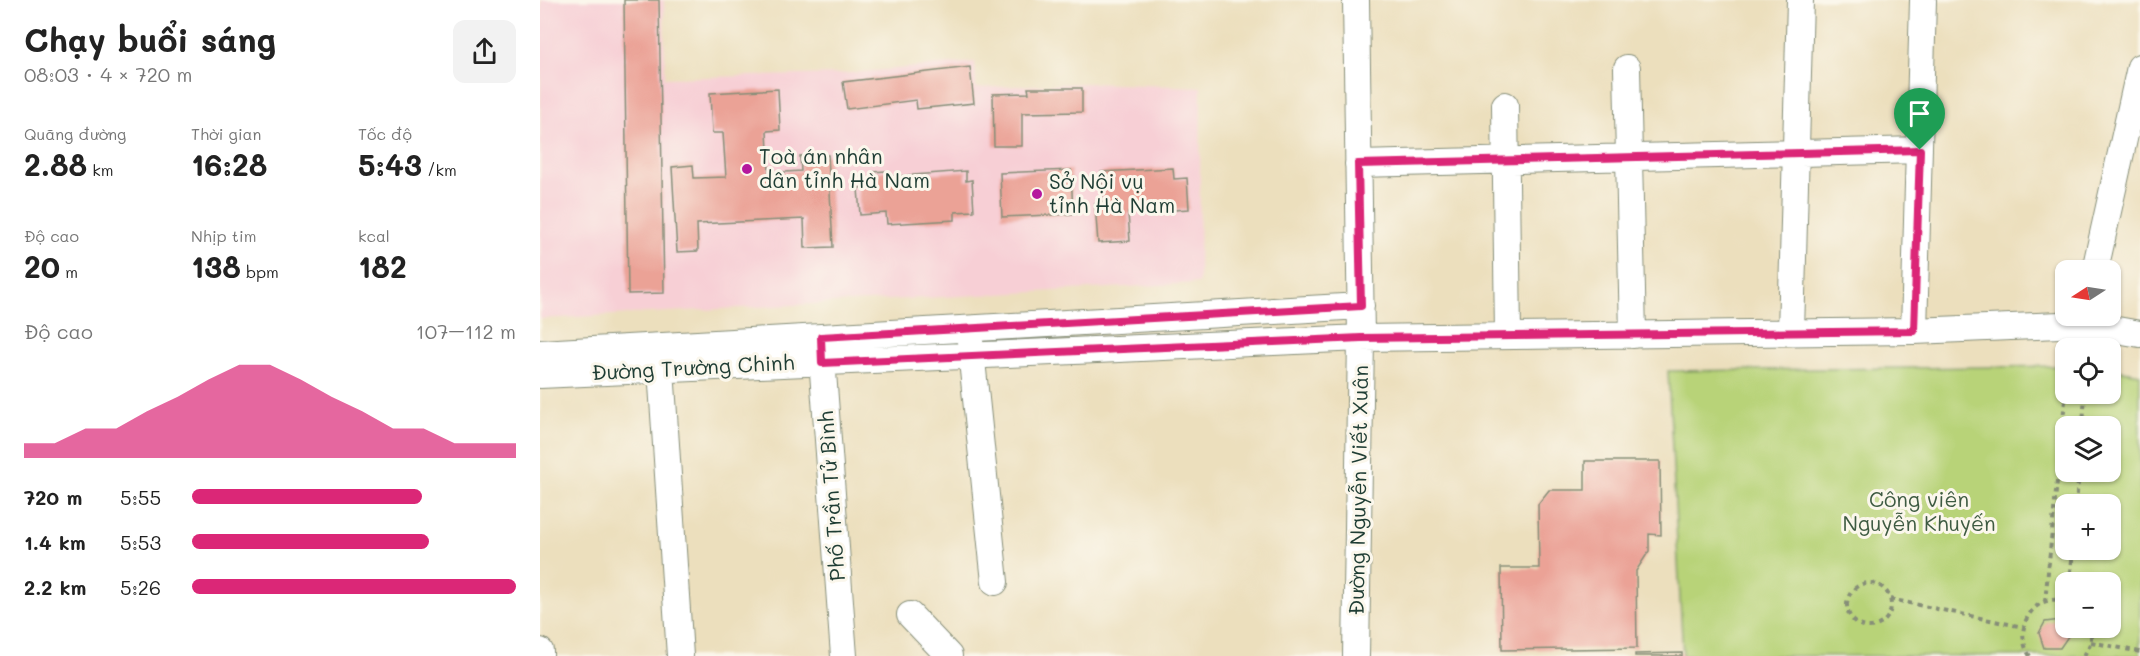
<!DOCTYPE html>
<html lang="vi">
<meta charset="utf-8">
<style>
body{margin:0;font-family:Mali,sans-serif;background:#f2f2f2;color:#222;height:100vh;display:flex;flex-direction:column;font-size:22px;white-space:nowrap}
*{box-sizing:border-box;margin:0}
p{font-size:20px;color:#767676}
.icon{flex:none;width:33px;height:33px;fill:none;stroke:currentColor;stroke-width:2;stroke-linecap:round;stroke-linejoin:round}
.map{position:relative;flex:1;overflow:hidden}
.panel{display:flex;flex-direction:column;background:#fff;width:540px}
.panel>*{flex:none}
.needle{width:39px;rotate:258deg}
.tools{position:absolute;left:1515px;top:260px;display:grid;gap:12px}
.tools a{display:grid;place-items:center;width:66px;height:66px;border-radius:12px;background:#fff;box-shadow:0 2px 4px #0004;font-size:30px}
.pin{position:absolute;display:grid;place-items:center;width:51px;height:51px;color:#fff;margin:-62px -26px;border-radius:50% 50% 50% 0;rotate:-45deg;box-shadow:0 0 6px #0007}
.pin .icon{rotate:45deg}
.round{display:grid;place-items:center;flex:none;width:63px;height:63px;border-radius:12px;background:#f2f2f2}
.overview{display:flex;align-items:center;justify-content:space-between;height:102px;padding:0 24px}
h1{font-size:33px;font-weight:800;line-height:45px}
.stats{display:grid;grid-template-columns:repeat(3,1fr);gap:9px;height:102px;padding:6px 24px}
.stats div{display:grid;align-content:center}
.stats b{font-size:30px;font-weight:800}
.stats small{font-size:16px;font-weight:400}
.stats p{font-size:16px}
.chart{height:168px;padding:12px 24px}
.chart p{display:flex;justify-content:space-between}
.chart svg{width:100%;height:108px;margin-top:6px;fill:#db2777;opacity:.7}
ul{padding:0 24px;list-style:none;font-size:20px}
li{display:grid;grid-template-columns:96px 72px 1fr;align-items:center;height:45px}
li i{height:15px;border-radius:8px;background:#db2777}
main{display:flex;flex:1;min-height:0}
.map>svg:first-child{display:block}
.built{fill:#f7cfd5}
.green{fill:#b8d378;stroke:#6c8856;stroke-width:1.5;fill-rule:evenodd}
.building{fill:#eba296}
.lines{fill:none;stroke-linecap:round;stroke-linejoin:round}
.minor-casing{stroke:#868e78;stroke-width:28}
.path{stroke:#868e78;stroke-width:4;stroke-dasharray:4.5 4.5;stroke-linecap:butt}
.minor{stroke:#fff;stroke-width:26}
.route-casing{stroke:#fff;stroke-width:12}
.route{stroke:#db2777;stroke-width:8}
.poi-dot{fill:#b5179e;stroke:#fbf7ec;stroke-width:2}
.labels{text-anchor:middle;stroke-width:6;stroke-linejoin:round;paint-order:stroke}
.poi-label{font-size:21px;fill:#1f3d34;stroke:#fbf7ec;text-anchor:start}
.street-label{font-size:21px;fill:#1f3d34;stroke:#fbf7ec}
.park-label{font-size:21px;fill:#3e5b42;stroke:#fbf7ec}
</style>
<main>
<section class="panel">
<div class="overview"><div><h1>Chạy buổi sáng</h1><p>08:03 · 4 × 720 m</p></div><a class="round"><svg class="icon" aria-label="share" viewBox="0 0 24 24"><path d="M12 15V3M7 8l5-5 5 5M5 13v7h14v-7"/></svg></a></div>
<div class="stats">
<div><p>Quãng đường</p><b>2.88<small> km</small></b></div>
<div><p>Thời gian</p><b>16:28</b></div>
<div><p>Tốc độ</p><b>5:43<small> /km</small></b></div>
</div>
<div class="stats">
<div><p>Độ cao</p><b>20<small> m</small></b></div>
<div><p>Nhịp tim</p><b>138<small> bpm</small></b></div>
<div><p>kcal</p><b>182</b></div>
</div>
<div class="chart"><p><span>Độ cao</span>107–112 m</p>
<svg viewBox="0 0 160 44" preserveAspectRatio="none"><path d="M0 44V38L10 38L20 32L30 32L40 25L50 19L60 12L70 6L80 6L90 12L100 19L110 25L120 32L130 32L140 38L150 38L160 38V44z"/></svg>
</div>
<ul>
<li><b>720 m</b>5:55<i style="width:71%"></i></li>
<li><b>1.4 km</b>5:53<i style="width:73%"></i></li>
<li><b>2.2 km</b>5:26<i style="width:100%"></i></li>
</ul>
</section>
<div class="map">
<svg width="1600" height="656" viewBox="0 0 1600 656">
<rect width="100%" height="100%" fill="#fbf7ec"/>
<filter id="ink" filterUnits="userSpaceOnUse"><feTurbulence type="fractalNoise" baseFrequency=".0167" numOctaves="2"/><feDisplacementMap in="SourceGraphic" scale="12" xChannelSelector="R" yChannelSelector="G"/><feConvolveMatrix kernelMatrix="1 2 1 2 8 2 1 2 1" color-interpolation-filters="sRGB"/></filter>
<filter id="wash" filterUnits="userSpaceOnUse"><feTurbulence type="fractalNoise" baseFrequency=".008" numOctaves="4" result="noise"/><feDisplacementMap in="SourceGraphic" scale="24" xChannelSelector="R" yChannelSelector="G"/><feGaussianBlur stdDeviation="1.35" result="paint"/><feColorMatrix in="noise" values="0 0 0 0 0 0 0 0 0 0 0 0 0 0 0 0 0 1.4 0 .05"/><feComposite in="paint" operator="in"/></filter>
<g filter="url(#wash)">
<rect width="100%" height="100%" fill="#ecdfbd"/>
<path class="built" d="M1 0H124L125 78 299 74 435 62 436 88 546 83 661 87 659 283 0 319Z"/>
<path class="green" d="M1525 366 1526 393H1570L1571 369 1600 374V656H1143L1128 371ZM1526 426H1570V471H1526ZM1526 504H1570V549H1526ZM1526 582H1570V627H1526Z"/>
<g id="blocks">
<path class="building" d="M84 0H119L124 293 88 294Z
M430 67 434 103 377 109 376 100 307 109 303 82Z
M488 88H542V112L482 113V146H454L453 94 489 93Z
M238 89 240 130 227 131 229 173 261 171 260 156 288 155 293 247 265 248 264 219 157 224 158 251 137 252 132 167 153 165 154 178 186 177 183 133H172L170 93Z
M633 168 634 179 647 178 649 209 588 213 590 241 558 243 555 204H563L561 172Z
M531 170 533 214 462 217 460 173Z
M346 171 347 177 426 171V181L432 180 434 211 415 212V220L347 224 346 213 320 215 318 188 332 187V172Z
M1045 461H1120L1121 535 1109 534V551L1096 571 1097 648 962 650 961 568H999L998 504 1009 490H1045Z
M1521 620 1529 635 1520 648H1504L1499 633 1505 622Z
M1142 653V656H1095V654Z"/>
</g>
</g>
<g filter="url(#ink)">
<use href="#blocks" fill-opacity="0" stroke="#868e78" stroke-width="1.5"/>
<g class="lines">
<defs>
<path id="minor" d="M816 0 821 338 816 656
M1087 68 1093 335
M965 105 968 336
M818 164 1379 150
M1555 270 1600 67
M1374 331 1383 0
M1251 332 1260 0
M430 341 455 582
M281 345 304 656
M0 353 821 306
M120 354 140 656
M0 375 821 338 1374 331 1543 324 1600 334
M370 615 409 656
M0 651V656"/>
</defs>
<use href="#minor" class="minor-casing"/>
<path class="path" d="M1543 426 1545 393
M1536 504 1539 471
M1530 582 1533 549
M1307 605a22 22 0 1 1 44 0a22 22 0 1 1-44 0Z
M1350 599 1483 627
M1505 602 1526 390
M1551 642 1600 652
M1490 656C1472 630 1492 592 1526 601
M1544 656 1551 642V627"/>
<use href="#minor" class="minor"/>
</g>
</g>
<g class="lines" filter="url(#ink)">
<defs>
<path id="route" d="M1380 150 1374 331 821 338 282 363 281 337 821 306 818 164Z"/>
</defs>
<use href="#route" class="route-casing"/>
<use href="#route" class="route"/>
</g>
<g class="poi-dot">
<circle cx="207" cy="169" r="6"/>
<circle cx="497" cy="194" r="6"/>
</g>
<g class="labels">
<g class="poi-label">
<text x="219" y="164">Toà án nhân<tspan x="219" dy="24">dân tỉnh Hà Nam</tspan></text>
<text x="509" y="189">Sở Nội vụ<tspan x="509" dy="24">tỉnh Hà Nam</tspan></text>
</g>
<g class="street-label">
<text transform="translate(153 368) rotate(-3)" y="7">Đường Trường Chinh</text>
<text transform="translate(819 490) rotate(-89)" y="7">Đường Nguyễn Viết Xuân</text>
<text transform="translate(292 496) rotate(-94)" y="7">Phố Trần Tử Bình</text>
</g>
<g class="park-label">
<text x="1379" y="507">Công viên<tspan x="1379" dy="24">Nguyễn Khuyến</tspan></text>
</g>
</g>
</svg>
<div class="tools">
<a><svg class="needle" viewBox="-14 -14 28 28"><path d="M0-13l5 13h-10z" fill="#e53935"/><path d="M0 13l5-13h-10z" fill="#767676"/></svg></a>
<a><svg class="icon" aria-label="locate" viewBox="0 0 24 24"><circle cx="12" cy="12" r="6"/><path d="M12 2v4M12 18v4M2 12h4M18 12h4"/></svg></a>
<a><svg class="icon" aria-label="layers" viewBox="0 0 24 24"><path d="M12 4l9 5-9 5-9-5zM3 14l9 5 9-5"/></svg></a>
<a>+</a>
<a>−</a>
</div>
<div class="pin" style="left:1380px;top:150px;background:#1e9e55"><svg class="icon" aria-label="arrive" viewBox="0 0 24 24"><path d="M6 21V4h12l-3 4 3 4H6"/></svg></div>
</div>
</main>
